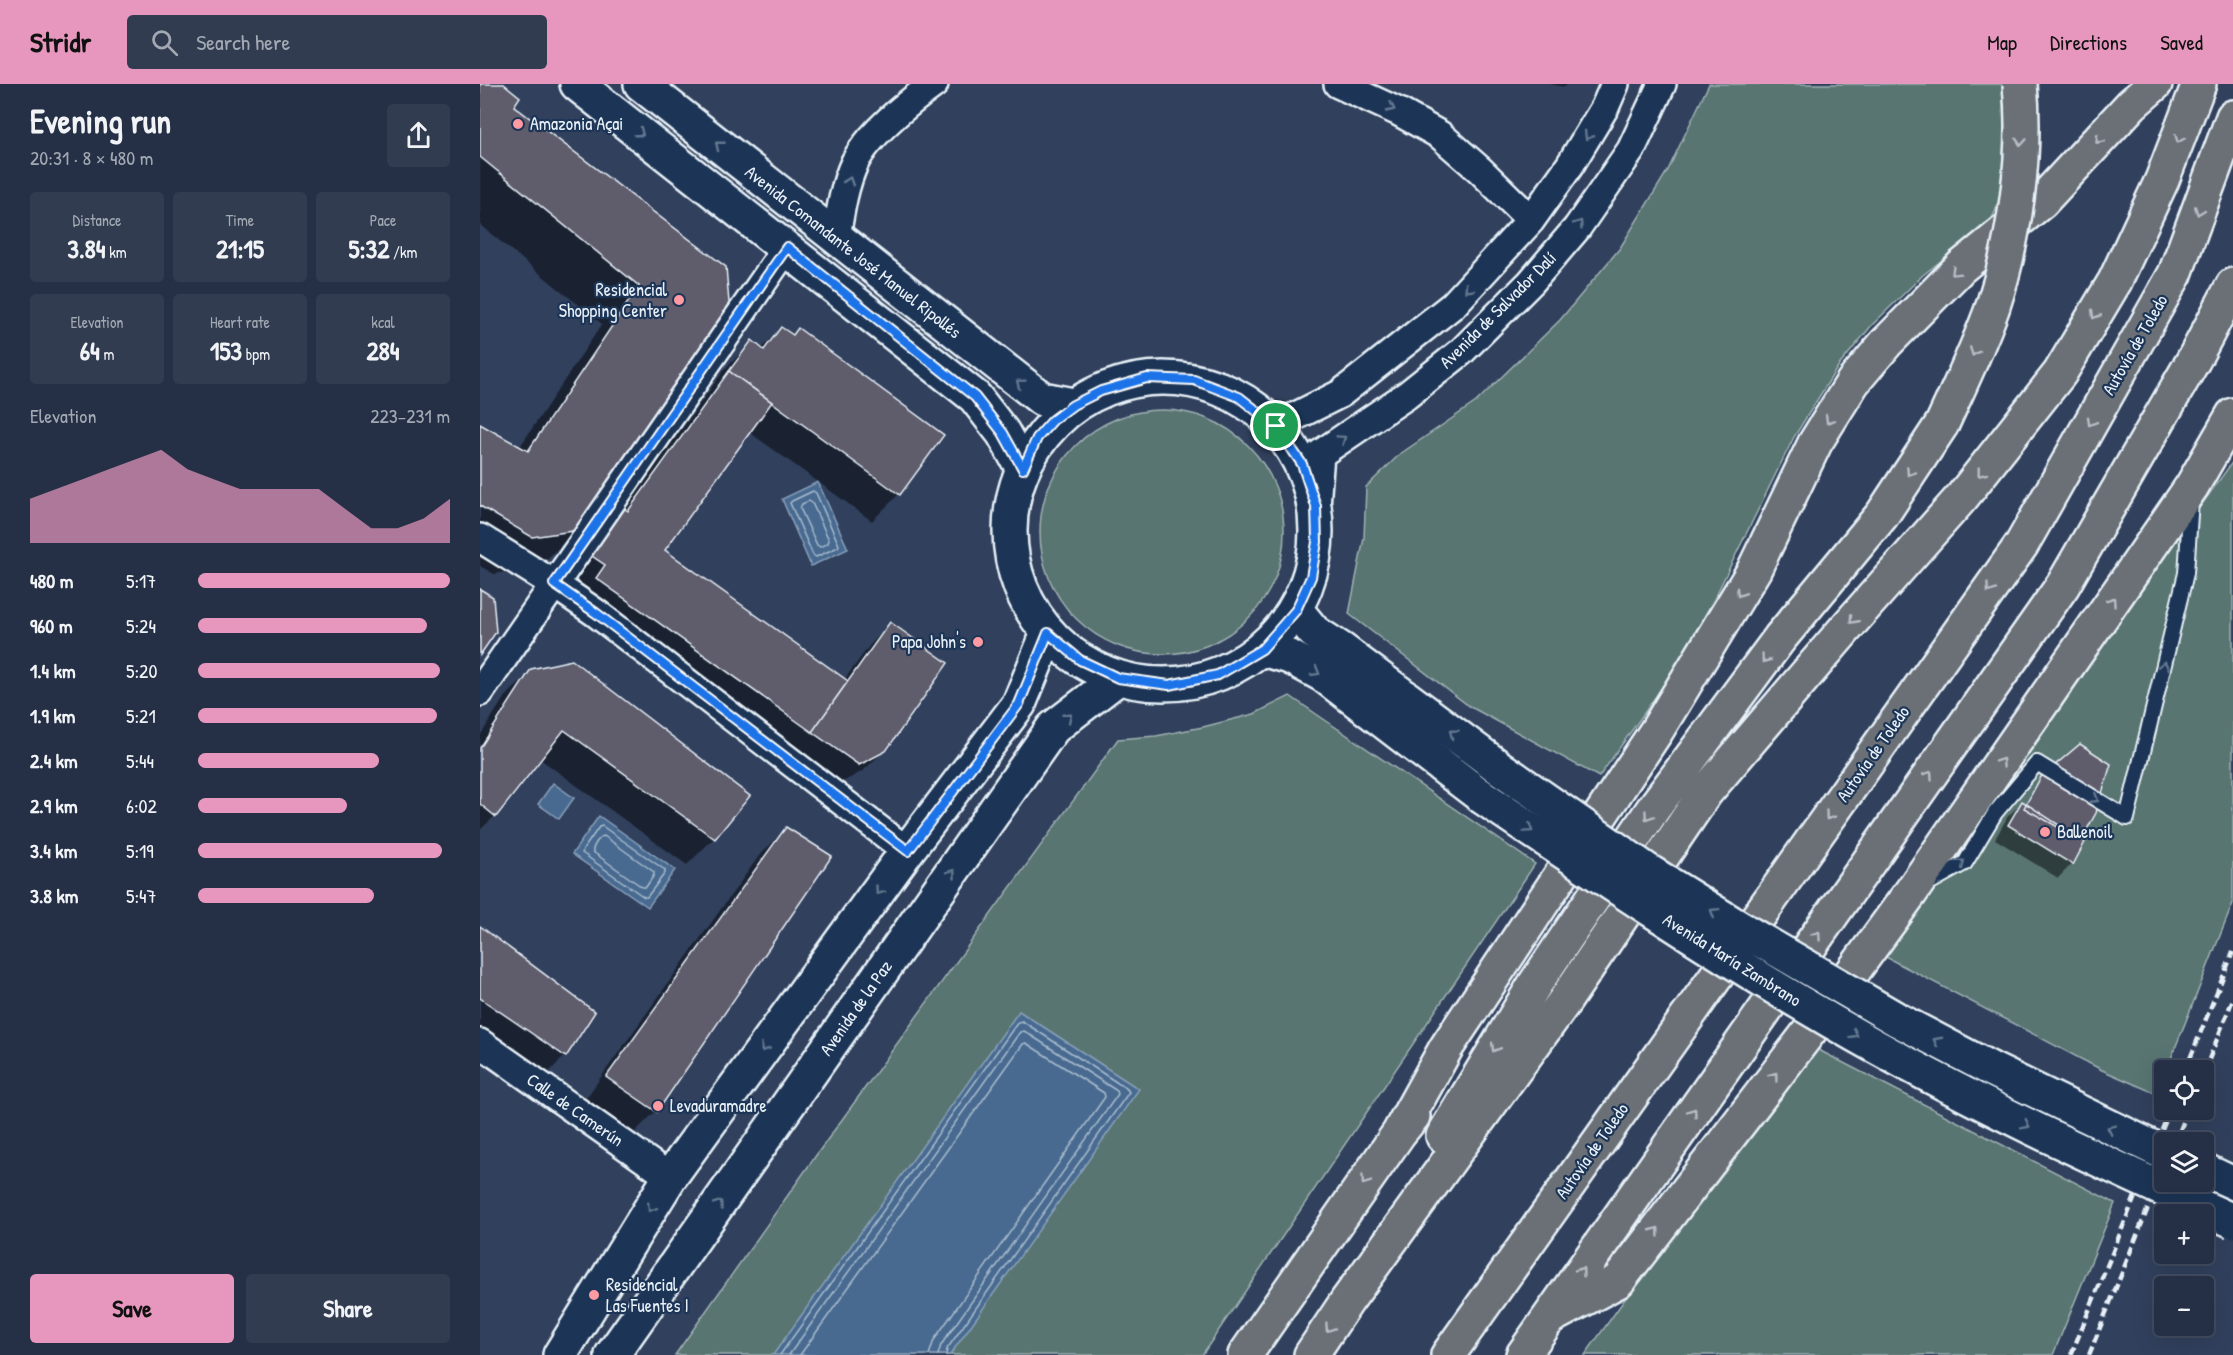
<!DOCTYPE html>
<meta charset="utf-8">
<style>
body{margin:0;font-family:"Patrick Hand",sans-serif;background:#313c51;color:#f1f3f6;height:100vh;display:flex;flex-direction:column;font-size:22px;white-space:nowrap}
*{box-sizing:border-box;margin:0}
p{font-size:20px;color:#a3a9b3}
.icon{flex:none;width:33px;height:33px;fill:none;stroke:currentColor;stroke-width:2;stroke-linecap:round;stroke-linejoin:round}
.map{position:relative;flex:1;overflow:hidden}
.side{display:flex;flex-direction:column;background:#253046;width:480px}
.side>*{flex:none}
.controls{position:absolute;left:1674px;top:976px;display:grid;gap:12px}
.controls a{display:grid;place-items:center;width:60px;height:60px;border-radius:6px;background:#253046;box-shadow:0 6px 24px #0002,0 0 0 2px #424b5f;font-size:30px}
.pin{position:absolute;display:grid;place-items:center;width:51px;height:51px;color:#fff;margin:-26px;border:3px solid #fff;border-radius:50%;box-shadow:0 2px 6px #0007}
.round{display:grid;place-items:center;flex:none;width:63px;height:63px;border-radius:6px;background:#313c51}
.head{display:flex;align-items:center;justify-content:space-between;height:102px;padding:0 30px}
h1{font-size:33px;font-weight:800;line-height:45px}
.metrics{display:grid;grid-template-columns:repeat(3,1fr);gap:9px;height:102px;padding:6px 30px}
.metrics div{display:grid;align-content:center;border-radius:6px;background:#313c51;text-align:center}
.metrics b{font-size:26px;font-weight:800}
.metrics small{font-size:16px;font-weight:400}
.metrics p{font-size:16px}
.chart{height:168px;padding:12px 30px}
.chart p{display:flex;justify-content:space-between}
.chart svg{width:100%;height:108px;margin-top:6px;fill:#e797bd;opacity:.7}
.cta{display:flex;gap:12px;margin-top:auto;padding:12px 30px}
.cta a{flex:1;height:69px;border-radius:6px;background:#e797bd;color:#111;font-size:24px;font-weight:800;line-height:69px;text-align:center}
.cta a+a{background:#313c51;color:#f1f3f6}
ul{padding:0 30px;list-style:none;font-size:20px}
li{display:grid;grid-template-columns:96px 72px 1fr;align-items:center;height:45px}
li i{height:15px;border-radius:8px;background:#e797bd}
header{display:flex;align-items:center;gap:36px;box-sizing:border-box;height:84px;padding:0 30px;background:#e797bd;color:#111}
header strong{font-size:28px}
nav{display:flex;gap:33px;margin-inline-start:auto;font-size:21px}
.search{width:420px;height:54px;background:#313c51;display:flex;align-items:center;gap:15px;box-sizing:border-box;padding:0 21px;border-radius:6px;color:#a3a9b3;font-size:22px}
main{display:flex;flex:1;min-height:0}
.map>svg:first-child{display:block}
.green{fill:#597471;stroke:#a0b2b4;stroke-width:1.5}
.water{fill:#496b90;stroke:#89a1ba;stroke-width:1.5}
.shadow{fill:#0007}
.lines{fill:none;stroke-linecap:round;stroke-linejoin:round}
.shore{stroke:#a8bbce;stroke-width:1.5}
.building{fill:#5f5b6c;stroke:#e8f1f8;stroke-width:1.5}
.lane-casing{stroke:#e8f1f8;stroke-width:18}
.street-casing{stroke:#e8f1f8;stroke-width:32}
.secondary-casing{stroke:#e8f1f8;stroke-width:38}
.highway-casing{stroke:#e8f1f8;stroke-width:38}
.lane{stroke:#1d3557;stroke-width:14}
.street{stroke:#1d3557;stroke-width:27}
.secondary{stroke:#1d3557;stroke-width:33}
.highway{stroke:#6b6f75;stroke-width:33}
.rail{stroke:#e8f1f8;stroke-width:4.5;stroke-dasharray:9 4.5;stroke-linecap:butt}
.secondary-bridge-casing{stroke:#e8f1f8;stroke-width:38;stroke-linecap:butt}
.highway-bridge-casing{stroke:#e8f1f8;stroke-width:38;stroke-linecap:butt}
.secondary-bridge{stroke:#1d3557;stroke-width:33}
.highway-bridge{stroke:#6b6f75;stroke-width:33}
.oneway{stroke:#64778f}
.oneway2{stroke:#b6bdc4}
.route-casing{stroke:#fff;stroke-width:12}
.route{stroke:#1a73e8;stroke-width:8}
.poi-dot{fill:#ff9aa2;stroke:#1d3557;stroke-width:2}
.labels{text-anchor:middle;stroke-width:4.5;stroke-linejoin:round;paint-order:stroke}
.poi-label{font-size:18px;fill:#e8f1f8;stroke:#1d3557;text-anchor:start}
.street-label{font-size:18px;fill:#e8f1f8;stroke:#1d3557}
</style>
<header>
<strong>Stridr</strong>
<div class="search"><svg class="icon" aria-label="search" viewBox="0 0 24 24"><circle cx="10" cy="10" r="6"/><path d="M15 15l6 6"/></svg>Search here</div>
<nav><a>Map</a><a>Directions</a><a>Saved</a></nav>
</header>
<main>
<section class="side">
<div class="head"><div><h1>Evening run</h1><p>20:31 · 8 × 480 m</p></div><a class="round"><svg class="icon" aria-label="share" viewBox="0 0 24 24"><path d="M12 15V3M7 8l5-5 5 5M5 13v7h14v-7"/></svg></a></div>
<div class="metrics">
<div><p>Distance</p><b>3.84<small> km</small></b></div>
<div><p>Time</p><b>21:15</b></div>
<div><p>Pace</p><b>5:32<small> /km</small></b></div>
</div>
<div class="metrics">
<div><p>Elevation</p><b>64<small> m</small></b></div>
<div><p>Heart rate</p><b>153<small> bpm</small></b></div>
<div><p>kcal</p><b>284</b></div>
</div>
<div class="chart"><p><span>Elevation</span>223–231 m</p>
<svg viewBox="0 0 160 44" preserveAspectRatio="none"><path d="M0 44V26L10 22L20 18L30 14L40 10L50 6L60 14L70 18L80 22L90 22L100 22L110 22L120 30L130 38L140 38L150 34L160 26V44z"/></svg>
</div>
<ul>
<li><b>480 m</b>5:17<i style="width:100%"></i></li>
<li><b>960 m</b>5:24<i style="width:91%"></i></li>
<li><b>1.4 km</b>5:20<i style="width:96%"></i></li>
<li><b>1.9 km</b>5:21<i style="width:95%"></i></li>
<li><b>2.4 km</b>5:44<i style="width:72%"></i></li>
<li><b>2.9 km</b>6:02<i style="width:59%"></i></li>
<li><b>3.4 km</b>5:19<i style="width:97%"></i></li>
<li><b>3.8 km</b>5:47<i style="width:70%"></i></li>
</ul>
<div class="cta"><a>Save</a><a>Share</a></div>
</section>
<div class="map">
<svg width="1753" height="1271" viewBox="0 0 1753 1271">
<rect width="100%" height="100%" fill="#31405d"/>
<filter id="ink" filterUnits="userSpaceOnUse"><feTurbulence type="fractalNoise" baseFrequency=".0167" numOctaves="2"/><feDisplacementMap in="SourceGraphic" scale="12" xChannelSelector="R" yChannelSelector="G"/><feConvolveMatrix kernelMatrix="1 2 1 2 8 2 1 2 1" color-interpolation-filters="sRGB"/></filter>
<g filter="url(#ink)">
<path class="green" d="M1229 0H1522C1524 40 1532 105 1509 139L1443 191 1392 241 1357 284 1314 353 1234 515 1193 588 1119 693 989 622 869 530 884 454 886 403 920 370 996 318 1080 236 1140 164 1188 86Z
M560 448a122 122 0 1 1 244 0a122 122 0 1 1-244 0Z
M1753 377V819L1686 987H1684L1677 1010 1622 986 1400 870Z
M810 612 1055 780 722 1271H195L337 1070 638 655 676 652 723 643 774 630Z
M1327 960 1635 1119 1573 1271H1105Z"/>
<path class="water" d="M338 398 368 465 331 482 302 415Z
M73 699 94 714 79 735 58 720Z
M119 732 195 786 168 823 92 770Z
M539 927 659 1005 470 1271H293Z"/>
<path class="shadow" d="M0 0H22L32 23 244 183 97 445 59 483 14 490 0 482V341L39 364 122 240 0 141Z
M1070 0H1087L1085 3Z
M301 245 419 410 392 437 269 348 183 467 364 596 390 561 410 540 405 666 383 687 357 701 81 496 143 426 245 285 272 258 281 265Z
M52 587 234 754 207 781 60 675 15 732 0 746V652L24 614Z
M1562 694 1603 759 1592 780 1578 794 1515 755 1528 732 1542 719 1545 720 1555 702Z
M306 745 176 1027 149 1054 101 1021 279 772Z
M0 844 85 972 58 999 0 959Z"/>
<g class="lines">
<path class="shore" d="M333 407 336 409 359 461 358 463 336 473 333 471 310 419 312 417Z
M329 417 332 419 349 456 348 459 340 463 337 461 320 424 322 420Z
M122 742 185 786V789L167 813H164L102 769 103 766 119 743Z
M124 752 174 788V791L166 803H162L113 768C112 763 119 753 124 752Z
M300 1271 538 938 542 937 647 1005 649 1008 467 1265 466 1271
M309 1271 540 948 544 947 637 1007 638 1010 461 1261 458 1271
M320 1271 543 960 546 959 624 1009 625 1013 454 1256 449 1271"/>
</g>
<path class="building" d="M0 0H24L40 13 34 22 246 183 250 231 99 446 52 453 0 422V340L48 367 159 202 0 73Z
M301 243 313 251 318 244 464 351 420 411 249 287 272 256 284 266Z
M249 287 292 318 185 466 368 597 332 648 116 494 125 481 106 468 140 421 148 427Z
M0 505 13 513 16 548 0 571Z
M410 538 468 579 406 667 379 681 332 648Z
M92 576 270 712 235 755 84 646 16 733 0 720V664L51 585Z
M1600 660 1631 680 1616 729 1601 756 1544 724 1561 693Z
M1542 717 1605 758 1593 781 1528 741Z
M306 743 352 772 177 1028 126 993Z
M0 842 115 928 86 973 0 914Z"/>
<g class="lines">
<defs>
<path id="lane" d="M1449 799 1485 779 1515 729 1557 679 1647 734 1706 489 1711 416"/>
<path id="street" d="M858 0 919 28 960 51 1000 86 1051 136
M356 154C360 129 364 101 375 78 389 50 429 18 454 0
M796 342 860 310 973 221 1051 136 1090 81 1125 23 1135 0
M836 422 840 370 927 311 981 268 1051 198 1097 144 1151 66 1182 0
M0 454 74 500 116 529 427 767
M0 608 307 163
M0 959 190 1093"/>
<path id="secondary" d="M97 0 495 313 523 349 543 385
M161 0 562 315 593 321
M530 447a153 153 0 1 1 306 0a153 153 0 1 1-306 0Z
M816 526 834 548 862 566 1020 684
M782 565 810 573 843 591 1001 712
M1724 1086 1753 1100
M80 1271 190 1093 427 767 539 620 568 549
M132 1271 573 644 638 594"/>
<path id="highway" d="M919 1049 966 964 1177 646 1274 486 1335 359 1373 298 1406 259 1481 183 1561 118 1652 20 1675 0
M963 1052 1055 900 1173 725 1300 554 1402 431 1462 340
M1074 1231 1138 1197 1329 948 1431 808 1712 402 1753 331
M765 1271 919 1049 933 1032
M831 1271 867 1217 1084 918 1225 709 1365 545 1482 413 1580 289 1635 197 1682 96 1719 0
M968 1271 1542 460 1695 190 1753 33
M1043 1271 1583 501 1714 275 1753 201"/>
</defs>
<use href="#lane" class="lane-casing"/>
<use href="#street" class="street-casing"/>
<use href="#secondary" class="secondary-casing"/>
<use href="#highway" class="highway-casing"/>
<use href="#lane" class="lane"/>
<use href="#street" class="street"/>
<use href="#secondary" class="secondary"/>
<use href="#highway" class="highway"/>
<path class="rail" d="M1705 987 1753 868
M1724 988 1753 915
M1695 1059 1708 1026
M1591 1271 1690 1026
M1609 1271 1684 1084"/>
<defs>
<path id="secondary-bridge" d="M1020 684 1168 787 1258 843 1418 936 1513 986 1684 1069
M1001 712C1116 790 1231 867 1351 937 1481 1013 1617 1076 1753 1137"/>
<path id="highway-bridge" d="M1462 340C1480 301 1499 262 1513 222 1535 155 1547 70 1540 0"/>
</defs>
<use href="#secondary-bridge" class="secondary-bridge-casing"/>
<use href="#highway-bridge" class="highway-bridge-casing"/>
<use href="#secondary-bridge" class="secondary-bridge"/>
<use href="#highway-bridge" class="highway-bridge"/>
</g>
<defs><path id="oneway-chevron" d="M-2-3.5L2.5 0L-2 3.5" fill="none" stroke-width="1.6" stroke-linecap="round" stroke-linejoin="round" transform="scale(1.5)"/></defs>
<g class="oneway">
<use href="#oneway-chevron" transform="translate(911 24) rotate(25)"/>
<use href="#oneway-chevron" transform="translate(160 49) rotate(38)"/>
<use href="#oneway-chevron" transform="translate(1108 52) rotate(121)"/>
<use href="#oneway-chevron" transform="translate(239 61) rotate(-141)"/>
<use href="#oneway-chevron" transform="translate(369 97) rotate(-71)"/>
<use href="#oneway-chevron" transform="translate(1099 140) rotate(-54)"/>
<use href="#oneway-chevron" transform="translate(988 205) rotate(133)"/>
<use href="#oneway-chevron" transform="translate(540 299) rotate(-143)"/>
<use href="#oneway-chevron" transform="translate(862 355) rotate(-34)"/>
<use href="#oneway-chevron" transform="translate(1684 581) rotate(-76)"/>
<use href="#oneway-chevron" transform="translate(836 588) rotate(30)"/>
<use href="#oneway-chevron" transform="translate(588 633) rotate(-38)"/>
<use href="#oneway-chevron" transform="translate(973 649) rotate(-143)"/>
<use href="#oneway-chevron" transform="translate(1615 715) rotate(32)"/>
<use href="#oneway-chevron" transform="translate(1049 745) rotate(34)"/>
<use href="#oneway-chevron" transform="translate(1481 779) rotate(-40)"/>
<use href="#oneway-chevron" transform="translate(472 789) rotate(-55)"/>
<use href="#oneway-chevron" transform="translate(399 807) rotate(126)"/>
<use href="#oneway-chevron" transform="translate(1234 828) rotate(-148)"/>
<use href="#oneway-chevron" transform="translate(1374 950) rotate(28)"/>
<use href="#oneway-chevron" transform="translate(1457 957) rotate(-152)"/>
<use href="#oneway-chevron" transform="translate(284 964) rotate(126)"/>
<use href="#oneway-chevron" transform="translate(1546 1041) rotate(27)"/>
<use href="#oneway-chevron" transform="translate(1631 1045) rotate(-154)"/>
<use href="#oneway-chevron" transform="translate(239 1120) rotate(-55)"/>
<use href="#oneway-chevron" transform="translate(171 1124) rotate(122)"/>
</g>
<g class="oneway2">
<use href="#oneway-chevron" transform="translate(1699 55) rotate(112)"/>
<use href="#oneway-chevron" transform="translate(1619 56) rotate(133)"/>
<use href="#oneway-chevron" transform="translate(1541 58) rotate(94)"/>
<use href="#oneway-chevron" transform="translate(1719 127) rotate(110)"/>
<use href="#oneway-chevron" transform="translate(1475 188) rotate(135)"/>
<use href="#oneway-chevron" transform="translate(1615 231) rotate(121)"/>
<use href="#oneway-chevron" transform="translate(1494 268) rotate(111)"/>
<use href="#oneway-chevron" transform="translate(1349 336) rotate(122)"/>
<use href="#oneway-chevron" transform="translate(1611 338) rotate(120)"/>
<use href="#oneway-chevron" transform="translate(1430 388) rotate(124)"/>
<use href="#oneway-chevron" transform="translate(1501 389) rotate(128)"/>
<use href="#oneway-chevron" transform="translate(1510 505) rotate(125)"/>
<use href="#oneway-chevron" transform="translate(1260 509) rotate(121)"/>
<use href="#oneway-chevron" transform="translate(1632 517) rotate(-55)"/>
<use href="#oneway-chevron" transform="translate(1373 536) rotate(132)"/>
<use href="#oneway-chevron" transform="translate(1285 575) rotate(127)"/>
<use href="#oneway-chevron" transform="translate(1521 678) rotate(-55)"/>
<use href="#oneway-chevron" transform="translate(1449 691) rotate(-55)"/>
<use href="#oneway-chevron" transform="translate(1168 732) rotate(124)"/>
<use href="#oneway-chevron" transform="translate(1349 732) rotate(125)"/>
<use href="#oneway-chevron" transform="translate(1337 851) rotate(-55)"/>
<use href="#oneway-chevron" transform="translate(1015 964) rotate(121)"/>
<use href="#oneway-chevron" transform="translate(1294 992) rotate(-53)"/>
<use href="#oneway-chevron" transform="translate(1213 1028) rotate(-55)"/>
<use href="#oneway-chevron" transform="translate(885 1097) rotate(125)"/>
<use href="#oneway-chevron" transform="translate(1176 1147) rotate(-53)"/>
<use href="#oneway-chevron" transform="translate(1101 1187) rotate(-55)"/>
<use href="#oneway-chevron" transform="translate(849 1244) rotate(124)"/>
</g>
</g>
<g class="lines" filter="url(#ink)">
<defs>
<path id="route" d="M307 163 495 313 523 349 543 385 557 354 573 336 593 321 621 307 667 294 714 296 759 313 796 342 822 380 836 422 837 458 831 493 816 526 782 565 738 591 689 601 638 594 600 576 568 549 539 620 428 767 116 529 74 500Z"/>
</defs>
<use href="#route" class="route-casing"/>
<use href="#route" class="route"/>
</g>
<g class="poi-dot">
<circle cx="38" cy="40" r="6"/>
<circle cx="199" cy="216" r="6"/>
<circle cx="498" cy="558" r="6"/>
<circle cx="1565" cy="748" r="6"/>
<circle cx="178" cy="1022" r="6"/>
<circle cx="114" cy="1211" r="6"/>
</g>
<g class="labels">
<g class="poi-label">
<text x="50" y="46">Amazonia Açai</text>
<text x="187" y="212" text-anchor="end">Residencial<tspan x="187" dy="21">Shopping Center</tspan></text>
<text x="486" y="564" text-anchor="end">Papa John's</text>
<text x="1577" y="754">Ballenoil</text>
<text x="190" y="1028">Levaduramadre</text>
<text x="126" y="1207">Residencial<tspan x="126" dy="21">Las Fuentes I</tspan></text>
</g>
<g class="street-label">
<text transform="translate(373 168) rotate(38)" y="6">Avenida Comandante José Manuel Ripollés</text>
<text transform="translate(1018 226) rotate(-45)" y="6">Avenida de Salvador Dalí</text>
<text transform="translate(1655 261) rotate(-60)" y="6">Autovía de Toledo</text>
<text transform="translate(1393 670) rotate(-55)" y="6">Autovía de Toledo</text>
<text transform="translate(1252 876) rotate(32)" y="6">Avenida María Zambrano</text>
<text transform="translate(376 924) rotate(-55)" y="6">Avenida de la Paz</text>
<text transform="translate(95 1026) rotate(35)" y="6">Calle de Camerún</text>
<text transform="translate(1112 1067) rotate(-55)" y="6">Autovía de Toledo</text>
</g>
</g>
</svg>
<div class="controls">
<a><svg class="icon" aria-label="locate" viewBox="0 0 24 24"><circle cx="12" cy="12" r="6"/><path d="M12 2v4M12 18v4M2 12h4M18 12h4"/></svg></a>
<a><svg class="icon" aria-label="layers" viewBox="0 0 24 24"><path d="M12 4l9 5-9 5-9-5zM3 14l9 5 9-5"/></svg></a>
<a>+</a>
<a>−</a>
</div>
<div class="pin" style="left:796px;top:342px;background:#1e9e55"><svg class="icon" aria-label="arrive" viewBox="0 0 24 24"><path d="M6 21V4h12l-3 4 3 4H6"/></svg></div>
</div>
</main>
